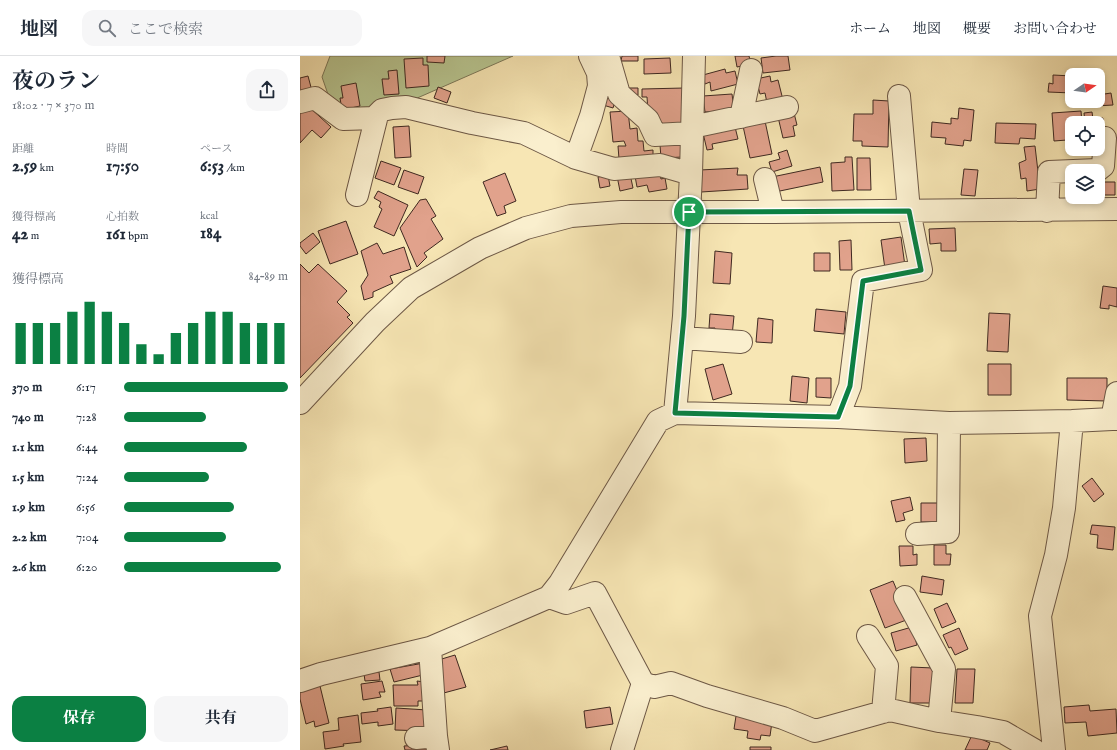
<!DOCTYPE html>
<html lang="ja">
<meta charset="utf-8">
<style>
body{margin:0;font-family:"IM FELL English","Noto Serif JP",serif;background:#f6f6f7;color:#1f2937;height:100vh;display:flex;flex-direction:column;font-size:15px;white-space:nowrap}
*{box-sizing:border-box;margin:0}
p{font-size:13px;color:#747a83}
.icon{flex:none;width:22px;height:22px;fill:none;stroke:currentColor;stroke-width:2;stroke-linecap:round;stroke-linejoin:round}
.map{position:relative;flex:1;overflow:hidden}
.panel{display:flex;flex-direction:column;background:#fff;width:300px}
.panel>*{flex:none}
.needle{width:26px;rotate:77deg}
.controls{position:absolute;left:765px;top:12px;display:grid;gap:8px}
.controls a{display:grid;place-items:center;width:40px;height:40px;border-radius:8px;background:#fff;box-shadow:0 2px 6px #0003;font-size:20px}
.pin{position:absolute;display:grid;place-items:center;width:34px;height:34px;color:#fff;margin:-17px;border:2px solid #fff;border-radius:50%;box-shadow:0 1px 4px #0007}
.round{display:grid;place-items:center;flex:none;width:42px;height:42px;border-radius:12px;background:#f6f6f7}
.summary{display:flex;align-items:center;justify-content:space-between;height:68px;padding:0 12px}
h1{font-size:22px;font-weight:700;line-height:30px}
.stats{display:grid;grid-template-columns:repeat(3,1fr);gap:6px;height:68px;padding:4px 12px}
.stats div{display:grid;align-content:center}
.stats b{font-size:17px;font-weight:700}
.stats small{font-size:11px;font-weight:400}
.stats p{font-size:11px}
.chart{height:112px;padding:8px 12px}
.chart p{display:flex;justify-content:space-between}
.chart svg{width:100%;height:72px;margin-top:4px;stroke:#0b8043;stroke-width:6}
.cta{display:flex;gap:8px;margin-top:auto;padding:8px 12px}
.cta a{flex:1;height:46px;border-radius:12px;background:#0b8043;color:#fff;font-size:16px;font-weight:700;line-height:46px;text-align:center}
.cta a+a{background:#f6f6f7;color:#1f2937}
ul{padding:0 12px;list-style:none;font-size:13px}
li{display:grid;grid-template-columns:64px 48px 1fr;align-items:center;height:30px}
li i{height:10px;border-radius:5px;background:#0b8043}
header{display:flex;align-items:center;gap:24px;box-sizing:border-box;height:56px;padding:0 20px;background:#fff;border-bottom:1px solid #e0e1e3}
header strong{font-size:19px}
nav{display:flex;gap:22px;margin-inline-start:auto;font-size:14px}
.search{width:280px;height:36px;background:#f6f6f7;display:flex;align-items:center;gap:10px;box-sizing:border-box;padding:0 14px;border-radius:12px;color:#747a83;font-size:15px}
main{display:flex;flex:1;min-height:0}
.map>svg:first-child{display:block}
.green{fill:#b8c691;stroke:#7c7859}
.building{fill:#e1a28c;stroke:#3f2921}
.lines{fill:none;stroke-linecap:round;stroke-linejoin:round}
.minor-casing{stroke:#6d5846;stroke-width:24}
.minor{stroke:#faefce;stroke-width:22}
.route-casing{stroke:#fff;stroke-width:8}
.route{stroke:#0b8043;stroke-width:5}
</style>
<header>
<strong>地図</strong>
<div class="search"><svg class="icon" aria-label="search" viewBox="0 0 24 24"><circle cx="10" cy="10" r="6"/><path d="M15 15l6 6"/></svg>ここで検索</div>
<nav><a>ホーム</a><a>地図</a><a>概要</a><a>お問い合わせ</a></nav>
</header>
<main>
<section class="panel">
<div class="summary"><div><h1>夜のラン</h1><p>18:02 · 7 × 370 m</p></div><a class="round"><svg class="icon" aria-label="share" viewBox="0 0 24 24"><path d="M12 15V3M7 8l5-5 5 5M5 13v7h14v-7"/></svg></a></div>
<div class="stats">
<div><p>距離</p><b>2.59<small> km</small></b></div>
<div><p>時間</p><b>17:50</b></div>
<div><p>ペース</p><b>6:53<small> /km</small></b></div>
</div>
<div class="stats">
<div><p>獲得標高</p><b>42<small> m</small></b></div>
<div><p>心拍数</p><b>161<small> bpm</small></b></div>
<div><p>kcal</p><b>184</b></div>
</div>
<div class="chart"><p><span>獲得標高</span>84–89 m</p>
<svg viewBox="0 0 160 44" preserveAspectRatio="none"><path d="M5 44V19M15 44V19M25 44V19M35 44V12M45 44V6M55 44V12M65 44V19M75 44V32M85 44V38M95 44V25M105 44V19M115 44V12M125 44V12M135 44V19M145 44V19M155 44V19"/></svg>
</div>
<ul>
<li><b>370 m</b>6:17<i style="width:100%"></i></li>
<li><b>740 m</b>7:28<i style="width:50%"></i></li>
<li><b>1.1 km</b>6:44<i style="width:75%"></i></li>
<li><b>1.5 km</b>7:24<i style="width:52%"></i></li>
<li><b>1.9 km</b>6:56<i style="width:67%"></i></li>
<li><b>2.2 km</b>7:04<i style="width:62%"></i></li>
<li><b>2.6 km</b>6:20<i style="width:96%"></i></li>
</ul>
<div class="cta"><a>保存</a><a>共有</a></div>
</section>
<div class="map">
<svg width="817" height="694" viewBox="0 0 817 694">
<rect width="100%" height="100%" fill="#f7e6b4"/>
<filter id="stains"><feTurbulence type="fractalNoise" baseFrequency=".005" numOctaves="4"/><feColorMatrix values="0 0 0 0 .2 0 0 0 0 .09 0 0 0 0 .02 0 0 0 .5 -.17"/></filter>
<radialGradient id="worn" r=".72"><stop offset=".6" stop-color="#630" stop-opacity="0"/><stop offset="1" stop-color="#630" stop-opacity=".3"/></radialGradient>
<path class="green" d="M30 0H213L115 43 76 62 31 47 22 21Z"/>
<path class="building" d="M127 0H145L144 7 127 6Z
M322 0H338V5H321Z
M435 0H449L451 8 437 11Z
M476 0H488L490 14 463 17 461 2Z
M123 2V9H128L129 30 106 32 104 3Z
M370 2 371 17 344 18V3Z
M425 13 426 17 435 15 438 28 411 35 410 26 405 28 403 19Z
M97 14 99 38 84 39 82 23H89L88 15Z
M753 19 772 20V37L748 36 749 27 753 28Z
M8 20 12 35 0 38V22Z
M470 20 471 26 478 24 483 44 467 47 465 37 460 38 456 23Z
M56 27 60 50 42 54 40 42H43L41 30Z
M138 31 151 36 147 47 134 42Z
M327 32H338V39L328 40Z
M384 32V68H352L348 56 347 41H342V33Z
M811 37 813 49 795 50 794 45H798V39Z
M432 38 434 54 405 56 403 40Z
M305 40 316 42 313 52 303 49Z
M573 44 589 45 588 91 562 90V85H553L554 58H573Z
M7 49 31 71 21 82 12 74 0 87V56Z
M659 52 674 54 671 85 664 84 663 90 645 88 646 82 631 81 632 66 651 68V62L658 63Z
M328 55 330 73 337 72 338 85H343L344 95 353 94V100L319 103 318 90H326L324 85 313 86 310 56Z
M781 55 782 67H772V89H768L767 84 754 85 752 57Z
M792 56 793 63 803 62 804 76H798V67H785L784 57Z
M494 57 497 69 493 70 495 80 483 82 478 61Z
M465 65 472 98 450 102 443 70Z
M696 67 736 68 735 83 720 82 719 88 695 87Z
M109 70 111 101 95 102 93 71Z
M435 71 438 83 412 88 413 93 407 94 403 77Z
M382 87 383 101 361 102 360 89Z
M735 90 740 133 727 135 726 122 721 123 719 107 726 104 724 91Z
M487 94 492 110 472 116 469 106 480 103 478 97Z
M545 101H552L554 134 532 135 531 107 545 106Z
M557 102H570L571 134H557Z
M81 105 101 112 94 129 75 122Z
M520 111 523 126 475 136 472 121Z
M438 112 437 119H447L448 133 401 136 400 114Z
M664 113 678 114 675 140 661 139Z
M104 114 124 121 118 138 98 131Z
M359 115 361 123 365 122 367 133 349 136 347 129 337 131 335 120Z
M205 117 216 145 204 150 206 157 197 160 183 126Z
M330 118 333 132 320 135 317 120Z
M308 119 310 130 300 132 298 121Z
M798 126H815V139H798Z
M78 135 108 149 94 180 74 171 82 153 79 151 81 146 74 142Z
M126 143 136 160 131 163 143 183 124 197 127 201 117 211 100 172 120 144Z
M46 165 58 198 30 208 18 175Z
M655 172 656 195H641V187L630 188 629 173Z
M13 177 20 186 6 198 0 190V187Z
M601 181 605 210 585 213 581 184Z
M551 184 552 214H540L539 185Z
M77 187 83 198 104 191 111 213 90 220 93 227 73 236V241L64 244 61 230 68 219 61 195Z
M415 195 432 197 430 228 413 227Z
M514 197H530V215H514Z
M0 208 9 217 18 208 47 235 37 246 50 259 47 261 53 267 0 322Z
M803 230 817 232V251L809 249V253L800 252Z
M516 253 546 256 544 278 514 275Z
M689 257 710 258 708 296 687 295Z
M410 258 434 260 432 280 415 278V272H409Z
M458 262 473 264 472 287 456 286Z
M423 308 432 338 413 344 405 313Z
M688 308H711V339H688Z
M492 320 509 322 507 347 490 345Z
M516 322H531V342L516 341Z
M767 322H807V345L767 344Z
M626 382 627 405 605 407 604 383Z
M792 422 804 438 794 446 782 430Z
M610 441 613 454 603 457 605 464 596 466 591 445Z
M621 447H638V466H621Z
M792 469 815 471 813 494 797 492 798 479 790 478Z
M634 489H646V498H651L650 509H634Z
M599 490H613V499L617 498V509L600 510Z
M622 520 644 524 642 539 620 536Z
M593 525 609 563 585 572 570 534Z
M647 547 656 566 642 572 634 553Z
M612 571 617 589 596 595 591 577Z
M659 572 668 593 655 599 651 591 649 592 643 579Z
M155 599 166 631 140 638 135 605Z
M124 607 127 618 94 626 90 613Z
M611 611 633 612V647H610Z
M657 613H675L673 647H655Z
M79 616 80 624 65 625 64 618Z
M82 625 85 636H79L81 641 63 644 61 628Z
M117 625 125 626 126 645H118V650H94L93 629H118Z
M20 630 29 667 15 671 14 665 6 668 0 643V635Z
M789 649 790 655 816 653 817 677 788 680 786 666 765 667 764 651Z
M91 651 93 668 78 670V666L62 668 61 657 78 655 77 653Z
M310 651 313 668 286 672 284 655Z
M96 652 127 654 126 675 95 674Z
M58 659 61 686 43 688 44 690 25 693 23 676 39 674 38 662Z
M436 660 472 666 470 680 461 679 460 684 447 682 448 675 434 673Z
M672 679 690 687 687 694H665Z
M131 688 132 694H105L104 690Z
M207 690 208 694H190Z
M450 691H471V694H450Z"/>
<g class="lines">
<defs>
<path id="minor" d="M308 0 319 38 348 64 355 79 392 77
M0 46 15 42 43 63 76 62
M441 61 451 14
M392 71 487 51
M276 102 291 60 299 30 298 17 290 0
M465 123 473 156
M57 139 77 59 82 54 92 52 106 51 172 67 224 77 276 102 314 113 360 109 391 118
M747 155 749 116 798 114 803 110 805 82
M382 282 441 286
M0 347 75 266 111 232 180 192 226 172 271 160 321 156H473L817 153
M375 357 384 260 391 118 394 0
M538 361 550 330 563 225 621 214 609 155 599 40
M812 363 817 337
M617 478 648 476 649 367
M249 541 266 547 295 537 343 627 354 631 371 627 407 640 483 662 515 675 590 654 639 665 677 671 703 676 734 694
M605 541 644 613 639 665
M568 580 587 610 583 656
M130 592 136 680 138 694
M0 625 21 618 130 592 249 541 260 527 358 365 375 357 538 361 649 367 772 365 812 363H817
M116 682 136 680
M322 694 343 627
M754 694 740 560 756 499 764 452 772 365"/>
</defs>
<use href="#minor" class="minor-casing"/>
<use href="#minor" class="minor"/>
</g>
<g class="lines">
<defs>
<path id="route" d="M609 155 621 214 563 225 550 330 538 361 375 357 384 260 389 156Z"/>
</defs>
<use href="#route" class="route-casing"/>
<use href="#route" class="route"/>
</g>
<rect width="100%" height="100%" filter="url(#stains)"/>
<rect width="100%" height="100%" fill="url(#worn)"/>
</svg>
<div class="controls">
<a><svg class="needle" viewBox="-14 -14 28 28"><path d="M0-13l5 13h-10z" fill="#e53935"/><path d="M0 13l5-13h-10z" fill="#747a83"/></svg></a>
<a><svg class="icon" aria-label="locate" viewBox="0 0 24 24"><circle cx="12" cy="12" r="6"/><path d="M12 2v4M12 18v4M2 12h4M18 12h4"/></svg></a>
<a><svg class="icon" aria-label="layers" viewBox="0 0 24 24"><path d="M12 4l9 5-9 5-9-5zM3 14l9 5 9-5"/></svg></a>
</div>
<div class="pin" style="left:389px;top:156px;background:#1e9e55"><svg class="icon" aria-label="arrive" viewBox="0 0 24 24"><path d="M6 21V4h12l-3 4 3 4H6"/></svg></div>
</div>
</main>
